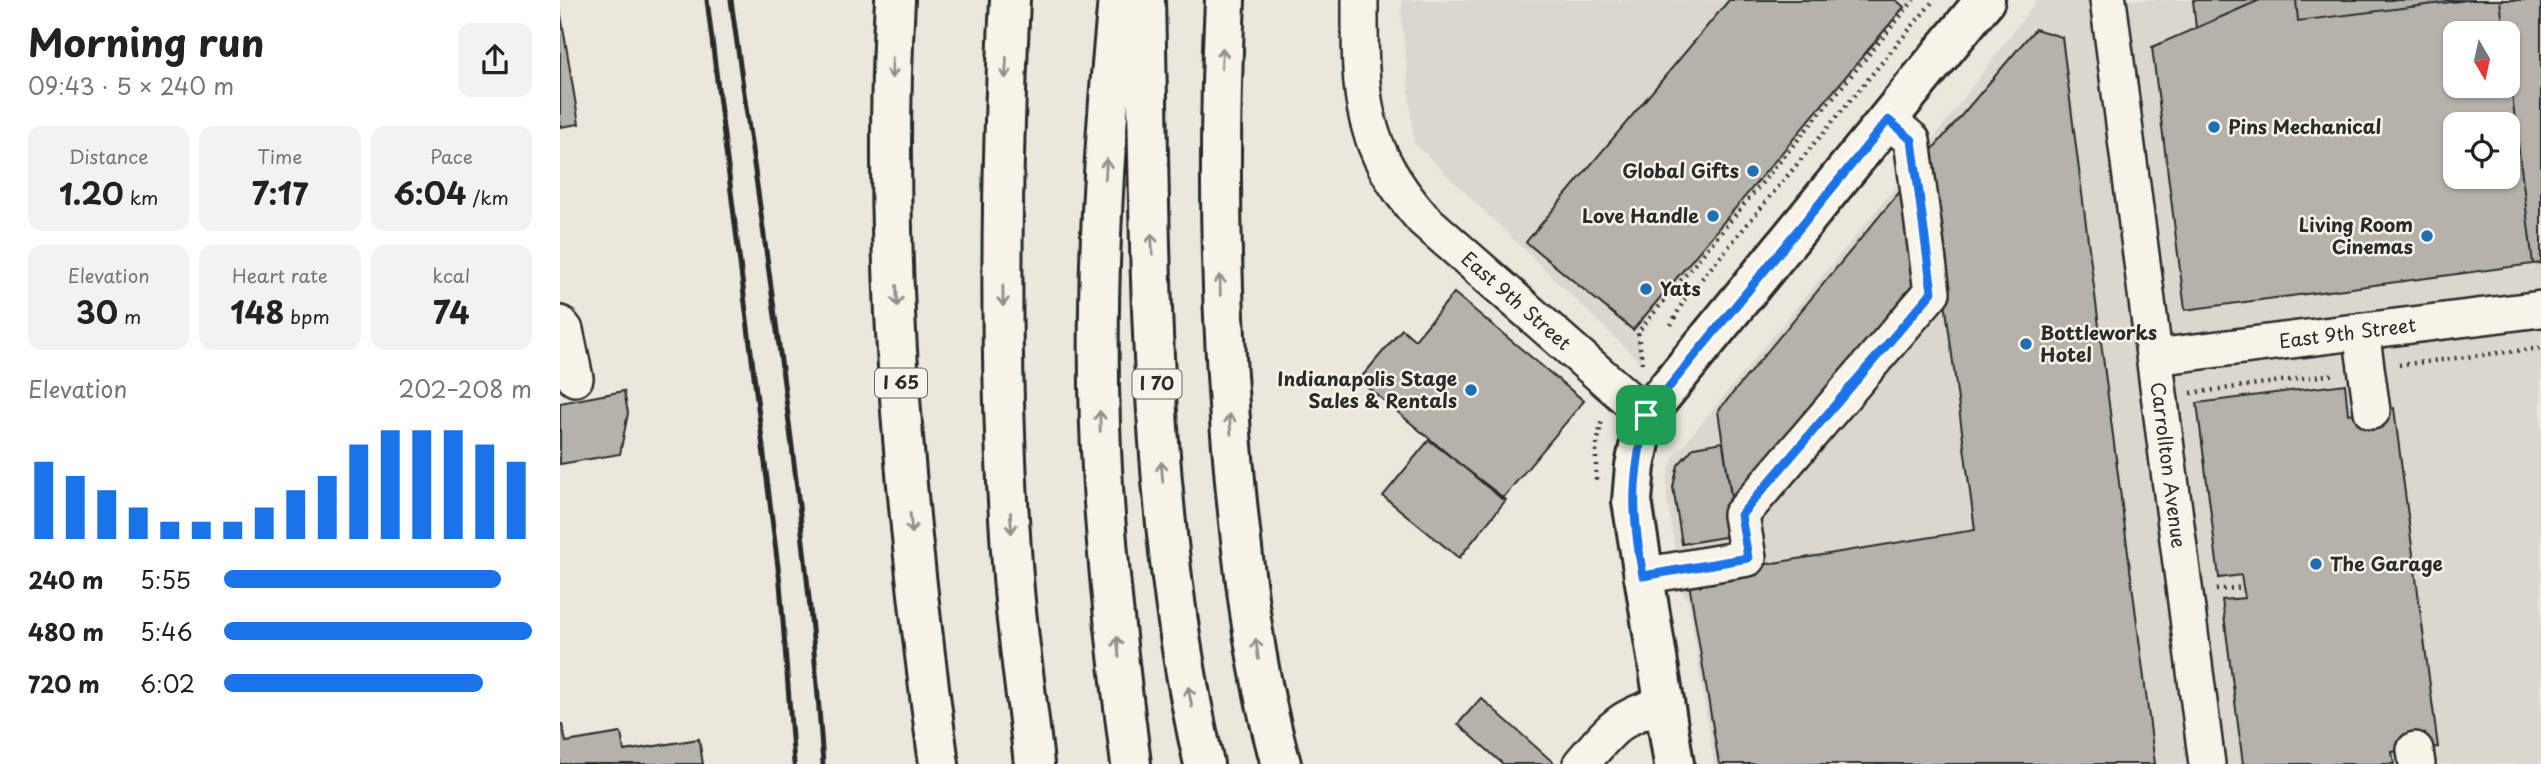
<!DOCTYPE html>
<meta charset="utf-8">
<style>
body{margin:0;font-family:"Playpen Sans",sans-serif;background:#f2f2f2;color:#222;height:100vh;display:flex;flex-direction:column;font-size:26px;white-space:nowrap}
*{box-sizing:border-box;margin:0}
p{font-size:23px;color:#767676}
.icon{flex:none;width:38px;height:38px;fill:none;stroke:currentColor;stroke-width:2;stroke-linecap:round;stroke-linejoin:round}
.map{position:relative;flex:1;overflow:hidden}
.details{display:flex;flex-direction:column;background:#fff;width:560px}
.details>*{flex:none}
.needle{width:46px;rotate:171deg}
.controls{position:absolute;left:1883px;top:21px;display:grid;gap:14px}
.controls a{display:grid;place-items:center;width:77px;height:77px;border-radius:14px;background:#fff;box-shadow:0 2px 5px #0004;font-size:35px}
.pin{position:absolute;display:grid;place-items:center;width:60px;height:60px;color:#fff;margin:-30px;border-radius:14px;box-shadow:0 4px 10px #0006}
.round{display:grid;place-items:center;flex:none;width:74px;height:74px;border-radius:14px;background:#f2f2f2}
.summary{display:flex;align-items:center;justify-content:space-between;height:119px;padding:0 28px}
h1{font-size:38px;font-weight:700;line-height:52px}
.figures{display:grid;grid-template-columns:repeat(3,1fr);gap:10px;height:119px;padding:7px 28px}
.figures div{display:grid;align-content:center;border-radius:14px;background:#f2f2f2;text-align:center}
.figures b{font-size:30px;font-weight:700}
.figures small{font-size:19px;font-weight:400}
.figures p{font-size:19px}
.chart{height:196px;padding:14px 28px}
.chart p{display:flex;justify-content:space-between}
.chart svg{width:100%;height:126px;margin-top:7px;stroke:#1a73e8;stroke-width:6}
ul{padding:0 28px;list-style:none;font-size:23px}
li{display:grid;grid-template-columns:112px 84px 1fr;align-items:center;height:52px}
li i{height:18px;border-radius:9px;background:#1a73e8}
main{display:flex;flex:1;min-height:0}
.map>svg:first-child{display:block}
.built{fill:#dbd7ce;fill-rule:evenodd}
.building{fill:#b5b2ab;stroke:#2b2b2b;stroke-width:2;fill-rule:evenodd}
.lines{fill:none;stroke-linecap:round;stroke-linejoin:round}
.minor-casing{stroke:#2b2b2b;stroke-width:40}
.major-casing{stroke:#2b2b2b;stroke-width:44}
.highway-casing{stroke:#2b2b2b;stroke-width:44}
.path{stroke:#2b2b2b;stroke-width:4.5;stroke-dasharray:2 5;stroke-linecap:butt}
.minor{stroke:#f7f3e8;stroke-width:35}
.major{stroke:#f7f3e8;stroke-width:38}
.highway{stroke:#f7f3e8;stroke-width:38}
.rail{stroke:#2b2b2b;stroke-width:5}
.oneway{stroke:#918f8a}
.route-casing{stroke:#fff;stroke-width:14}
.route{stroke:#1a73e8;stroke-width:9}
.poi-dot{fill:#1f6fb2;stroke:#f7f3e8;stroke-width:2.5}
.labels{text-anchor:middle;stroke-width:5;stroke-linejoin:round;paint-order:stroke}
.shield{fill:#f7f3e8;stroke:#686764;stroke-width:2}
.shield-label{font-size:18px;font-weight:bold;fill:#2b2b2b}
.poi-label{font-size:19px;font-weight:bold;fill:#2b2b2b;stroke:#f7f3e8;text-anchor:start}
.street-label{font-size:19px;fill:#2b2b2b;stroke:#f7f3e8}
</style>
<main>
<section class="details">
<div class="summary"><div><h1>Morning run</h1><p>09:43 · 5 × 240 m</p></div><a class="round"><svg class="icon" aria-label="share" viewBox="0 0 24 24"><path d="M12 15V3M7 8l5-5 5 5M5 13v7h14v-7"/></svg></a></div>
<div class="figures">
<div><p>Distance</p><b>1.20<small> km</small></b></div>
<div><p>Time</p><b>7:17</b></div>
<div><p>Pace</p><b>6:04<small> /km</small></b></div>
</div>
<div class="figures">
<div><p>Elevation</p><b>30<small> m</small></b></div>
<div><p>Heart rate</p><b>148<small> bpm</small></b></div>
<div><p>kcal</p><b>74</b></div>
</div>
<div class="chart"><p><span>Elevation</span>202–208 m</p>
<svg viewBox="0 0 160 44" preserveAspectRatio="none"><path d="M5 44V17M15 44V22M25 44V27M35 44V33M45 44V38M55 44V38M65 44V38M75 44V33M85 44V27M95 44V22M105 44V11M115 44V6M125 44V6M135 44V6M145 44V11M155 44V17"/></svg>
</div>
<ul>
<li><b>240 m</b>5:55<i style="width:90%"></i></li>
<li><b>480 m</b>5:46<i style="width:100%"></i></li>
<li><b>720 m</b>6:02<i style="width:84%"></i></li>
</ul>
</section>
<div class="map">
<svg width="1981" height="764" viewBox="0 0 1981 764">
<rect width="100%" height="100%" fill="#ebe7dd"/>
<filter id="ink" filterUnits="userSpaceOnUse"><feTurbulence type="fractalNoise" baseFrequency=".0143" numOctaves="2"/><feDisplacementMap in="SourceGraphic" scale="14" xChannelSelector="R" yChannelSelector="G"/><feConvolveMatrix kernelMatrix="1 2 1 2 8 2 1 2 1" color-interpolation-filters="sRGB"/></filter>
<g filter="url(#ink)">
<path class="built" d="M843 0H1354L1078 332 1082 364 854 143 841 11Z
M1477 0H1981V764H1154L1129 604 1122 590 1107 499V478L1113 458 1355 163ZM1895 33H1948V86H1895ZM1895 124H1948V177H1895Z"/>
<path class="building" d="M1169 0H1336L1344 7 1073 330 966 242Z
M1633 0H1700L1636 28Z
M1700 0H1736L1738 21 1907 0H1940L1944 33H1895V86H1948V63L1973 264 1625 310 1592 47ZM1895 124H1948V177H1895Z
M1736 0H1907L1738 21Z
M1940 0H1981V263L1973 264 1948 63V33H1944Z
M0 9 19 124 0 127Z
M1475 29 1502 37 1595 764H1159L1128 577 1415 530 1366 157Z
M1346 184 1361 275 1172 504 1158 411Z
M894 293 1024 401 942 499 799 380 842 329 855 340Z
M1785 384 1788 414 1834 408 1878 747 1832 752 1834 764H1683L1662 600 1685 598 1683 587 1681 575 1659 578 1637 403Z
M64 391 68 413 60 454 0 464V403Z
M869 440 946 500 899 558 823 496Z
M1163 442 1177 535 1122 544 1113 487 1118 465 1134 447Z
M921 698 995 764H943L898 724Z
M0 724H2L6 742 61 733 64 751 139 739 143 764H0Z"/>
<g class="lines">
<defs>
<g id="minor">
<path id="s1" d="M800 0C800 94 798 144 863 219L1086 415"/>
<path id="s2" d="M1548 0 1647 764"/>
<path d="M0 324 5 330 15 378"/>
<path d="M1801 331 1812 411"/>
<path id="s3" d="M1595 357 1981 309"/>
<path d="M1082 576 1188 558 1181 515 1372 292 1352 140 1328 120"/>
<path d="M1855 750 1857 764"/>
<path d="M1021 764C1051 729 1058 717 1104 704"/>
</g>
<path id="major" d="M1114 764 1072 501 1075 466 1086 415 1425 0"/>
<path id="highway" d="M335 0C321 253 345 513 379 764
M450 0C440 196 438 394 454 590 459 648 468 706 474 764
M558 0C544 140 535 284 540 425 544 538 557 652 571 764
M585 0C591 255 587 514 644 764
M665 0C657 169 660 324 676 492 685 583 696 676 721 764"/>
</defs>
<use href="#minor" class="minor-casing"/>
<use href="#major" class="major-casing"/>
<use href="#highway" class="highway-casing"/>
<path class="path" d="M1111 325 1124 300 1374 0
M1082 363 1078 332 1354 0
M1839 365 1981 348
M1631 393 1775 374
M1036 480V450L1042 419
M1656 590 1683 587"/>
<use href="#minor" class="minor"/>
<use href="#major" class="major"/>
<use href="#highway" class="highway"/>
<path class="rail" d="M147 0 220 583 234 764
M171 0C206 254 246 508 263 764"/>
</g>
<defs><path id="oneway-shaft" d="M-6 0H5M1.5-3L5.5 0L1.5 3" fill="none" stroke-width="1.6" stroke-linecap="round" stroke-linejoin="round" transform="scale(1.75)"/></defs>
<g class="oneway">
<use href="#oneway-shaft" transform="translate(662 58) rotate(-87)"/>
<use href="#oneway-shaft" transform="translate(332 68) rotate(91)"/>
<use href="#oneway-shaft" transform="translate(446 68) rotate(93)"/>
<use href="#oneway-shaft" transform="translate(546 169) rotate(-86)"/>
<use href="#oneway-shaft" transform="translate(592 244) rotate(-92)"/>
<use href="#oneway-shaft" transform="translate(660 285) rotate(-92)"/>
<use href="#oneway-shaft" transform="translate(337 296) rotate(88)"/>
<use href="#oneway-shaft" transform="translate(443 296) rotate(89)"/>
<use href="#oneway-shaft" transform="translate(540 421) rotate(-91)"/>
<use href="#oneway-shaft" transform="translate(670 424) rotate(-95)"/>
<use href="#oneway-shaft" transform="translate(602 472) rotate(-95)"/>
<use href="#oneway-shaft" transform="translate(351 523) rotate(85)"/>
<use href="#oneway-shaft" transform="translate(451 523) rotate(87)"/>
<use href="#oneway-shaft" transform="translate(558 647) rotate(-96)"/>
<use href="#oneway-shaft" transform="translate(697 649) rotate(-98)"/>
<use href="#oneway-shaft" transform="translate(630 697) rotate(-101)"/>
</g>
</g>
<g class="lines" filter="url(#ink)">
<defs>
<path id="route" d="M1328 120 1352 140 1372 292 1181 515 1188 558 1083 576C1071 510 1072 480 1086 415Z"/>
</defs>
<use href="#route" class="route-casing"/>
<use href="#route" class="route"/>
</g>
<g class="poi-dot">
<circle cx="1654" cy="127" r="7"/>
<circle cx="1193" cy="171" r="7"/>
<circle cx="1153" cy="216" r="7"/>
<circle cx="1867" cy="236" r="7"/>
<circle cx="1086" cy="289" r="7"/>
<circle cx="1466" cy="344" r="7"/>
<circle cx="911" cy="390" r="7"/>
<circle cx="1756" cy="564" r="7"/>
</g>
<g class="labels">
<g class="shield">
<rect x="315" y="368.5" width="52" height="29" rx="5"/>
<rect x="572.5" y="369.5" width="49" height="29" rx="5"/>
</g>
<g class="shield-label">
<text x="341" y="389">I 65</text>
<text x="597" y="390">I 70</text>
</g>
<g class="poi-label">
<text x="1668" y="134">Pins Mechanical</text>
<text x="1179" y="178" text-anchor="end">Global Gifts</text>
<text x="1139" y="223" text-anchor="end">Love Handle</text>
<text x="1853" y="232" text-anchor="end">Living Room<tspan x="1853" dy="22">Cinemas</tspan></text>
<text x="1100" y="296">Yats</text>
<text x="1480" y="340">Bottleworks<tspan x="1480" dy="22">Hotel</tspan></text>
<text x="897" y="386" text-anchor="end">Indianapolis Stage<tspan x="897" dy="22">Sales &amp; Rentals</tspan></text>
<text x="1770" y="571">The Garage</text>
</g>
<g class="street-label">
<text dy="7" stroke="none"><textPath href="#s1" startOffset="359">East 9th Street</textPath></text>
<text dy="7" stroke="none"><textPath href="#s3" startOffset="194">East 9th Street</textPath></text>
<text dy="7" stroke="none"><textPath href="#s2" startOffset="469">Carrollton Avenue</textPath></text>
</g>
</g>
</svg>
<div class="controls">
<a><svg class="needle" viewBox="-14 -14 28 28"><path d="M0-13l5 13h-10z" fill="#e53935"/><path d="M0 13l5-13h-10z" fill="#767676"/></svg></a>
<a><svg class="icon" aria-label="locate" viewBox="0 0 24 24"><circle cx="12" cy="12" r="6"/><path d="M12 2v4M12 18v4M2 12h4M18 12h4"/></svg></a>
</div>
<div class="pin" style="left:1086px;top:415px;background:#1e9e55"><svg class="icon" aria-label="arrive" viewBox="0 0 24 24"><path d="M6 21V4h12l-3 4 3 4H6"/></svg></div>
</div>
</main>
